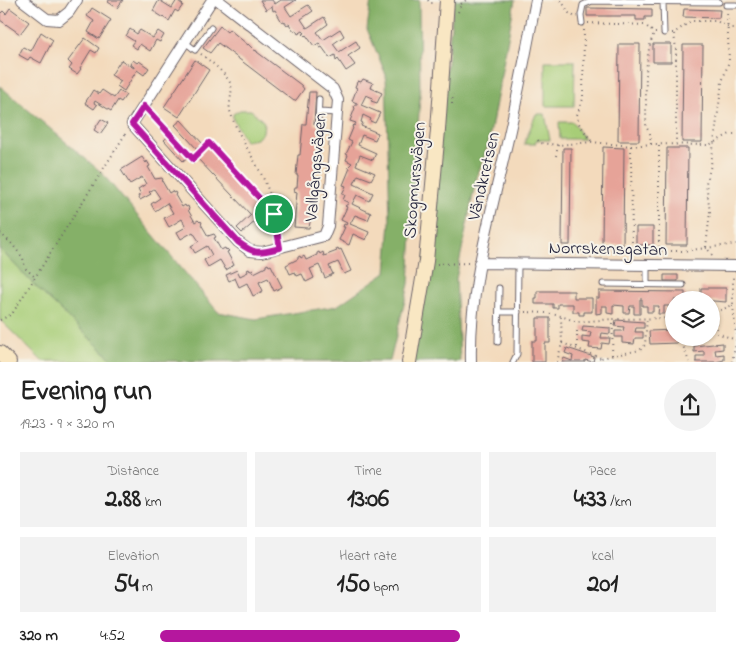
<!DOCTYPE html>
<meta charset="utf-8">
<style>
body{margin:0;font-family:"Indie Flower",sans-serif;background:#f2f2f2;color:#222;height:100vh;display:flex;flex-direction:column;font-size:19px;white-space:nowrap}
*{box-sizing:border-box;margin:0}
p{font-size:16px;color:#767676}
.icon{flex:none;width:28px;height:28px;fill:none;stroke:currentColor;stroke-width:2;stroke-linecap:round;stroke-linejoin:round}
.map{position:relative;height:362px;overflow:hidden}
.sheet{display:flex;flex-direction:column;background:#fff;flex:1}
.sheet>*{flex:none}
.tools{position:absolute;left:665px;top:291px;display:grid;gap:10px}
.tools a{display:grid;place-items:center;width:55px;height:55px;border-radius:50%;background:#fff;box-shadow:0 1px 4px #0004;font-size:25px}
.pin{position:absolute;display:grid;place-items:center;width:42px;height:42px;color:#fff;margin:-21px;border:2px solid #fff;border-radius:50%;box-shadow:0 1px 5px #0007}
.round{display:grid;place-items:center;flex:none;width:52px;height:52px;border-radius:26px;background:#f2f2f2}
.summary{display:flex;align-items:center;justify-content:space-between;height:85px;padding:0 20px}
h1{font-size:28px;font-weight:700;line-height:38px}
.metrics{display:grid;grid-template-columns:repeat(3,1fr);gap:8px;height:85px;padding:5px 20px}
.metrics div{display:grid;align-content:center;border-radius:0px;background:#f2f2f2;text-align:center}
.metrics b{font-size:25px;font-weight:700}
.metrics small{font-size:14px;font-weight:400}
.metrics p{font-size:14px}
ul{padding:0 20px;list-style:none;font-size:16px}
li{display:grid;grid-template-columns:80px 60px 1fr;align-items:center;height:38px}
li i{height:12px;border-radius:6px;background:#b5179e}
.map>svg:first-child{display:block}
.green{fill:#a7cd77;stroke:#647859}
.forest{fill:#85b068;stroke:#546952}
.building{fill:#e6a398}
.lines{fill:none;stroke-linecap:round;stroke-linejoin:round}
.lane-casing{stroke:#6b6268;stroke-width:7}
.street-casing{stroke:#6b6268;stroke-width:12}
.secondary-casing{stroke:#6b6268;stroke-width:16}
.path{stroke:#6b6268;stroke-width:2;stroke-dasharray:1 4;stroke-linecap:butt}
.lane{stroke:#fff;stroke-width:5}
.street{stroke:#fff;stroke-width:10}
.secondary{stroke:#f9e7c3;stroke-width:14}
.route-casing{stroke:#fff;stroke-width:10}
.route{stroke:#b5179e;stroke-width:6}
.labels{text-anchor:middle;stroke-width:4;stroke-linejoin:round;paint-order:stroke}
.street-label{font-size:18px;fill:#22223b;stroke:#f7f3e8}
</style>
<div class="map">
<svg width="736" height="362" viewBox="0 0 736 362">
<rect width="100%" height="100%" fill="#f7f3e8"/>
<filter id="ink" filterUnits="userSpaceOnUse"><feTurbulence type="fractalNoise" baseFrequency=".02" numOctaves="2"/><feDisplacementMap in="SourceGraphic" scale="10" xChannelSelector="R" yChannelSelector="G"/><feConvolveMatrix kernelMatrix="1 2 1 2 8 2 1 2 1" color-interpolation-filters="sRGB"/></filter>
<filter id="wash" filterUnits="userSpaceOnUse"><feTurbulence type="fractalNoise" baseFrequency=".0096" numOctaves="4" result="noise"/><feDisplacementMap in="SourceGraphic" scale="20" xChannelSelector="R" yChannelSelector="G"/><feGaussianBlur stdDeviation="1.12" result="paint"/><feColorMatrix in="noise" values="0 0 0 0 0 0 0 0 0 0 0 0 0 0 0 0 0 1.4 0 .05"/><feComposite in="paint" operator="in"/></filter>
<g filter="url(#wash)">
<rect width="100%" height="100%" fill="#f3dabc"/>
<path class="green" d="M545 61H575L574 106H545Z
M240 110H251L264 122 263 132 257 139 245 141 233 119V114Z
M536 114H545L550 140H536L535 144H524Z
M559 122H573L584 139H560Z
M0 249 37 288 114 361H42L0 320Z"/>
<path class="forest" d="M371 0H419L420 95 409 284 390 361H114L37 288 0 249V86L101 172 218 312 256 319 337 306 386 272 390 222 386 75 367 29Z
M454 0H515L488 145 476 180 456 279 460 361 413 362Z"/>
<g id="blocks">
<path class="building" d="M109 0H123L117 8 108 2Z
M159 0 172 8 177 0 183 5 178 12 175 10 169 21 153 11Z
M260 0H272L275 4 281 0H296L285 7 291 16 308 5 313 11 301 19 307 28 324 17 328 24 317 32 323 40 340 29 344 36 333 44 339 52 356 41 360 48 348 56 355 65 346 71 338 59 336 61 335 55 330 58 322 47 320 48 319 46 320 44 319 43 314 46 306 35 305 36 303 34 305 33 303 31 298 34 296 30 294 31 289 24 287 25 284 21 282 22 275 10 273 11 272 6 266 10Z
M10 8 29 22 20 34 0 20V14L3 11 6 14Z
M92 8 111 20 99 39 88 32 94 21 87 16Z
M587 8 652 9V17H645V20H636V16H587Z
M684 9 720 10 719 18 683 17Z
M220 26 227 32 229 29 248 45V44L254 50 257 51V52L301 85 304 89 296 100 294 101 218 43 210 53 203 48Z
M130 29 137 34 140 30 153 38 158 31 164 35 160 42 156 40 150 51 140 44 137 49 131 45 134 41 126 36Z
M41 32 53 40 41 63 30 57 28 60 19 55 23 47 31 51Z
M85 38 99 48 96 53 91 50 80 68 81 69 77 74 69 69 72 65 68 61Z
M619 44H640L639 141H618Z
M653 44H671V62H653Z
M683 45H703L702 142H682Z
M121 60 134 68V67L130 64 133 60 137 63 139 61 149 68 144 75 137 70 124 91 117 86 121 81 111 75Z
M195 60 209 70 179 117 164 107Z
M363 79 373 83 371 88 382 93 377 103 371 101 373 98 366 95 361 105 380 113 375 123 370 121 371 119 363 115 361 122 363 123 361 126 378 133 375 140 362 135 358 145 376 153 373 160 360 155 356 165 375 173 371 180 358 175 354 184 373 193 369 201 357 195 352 204 371 213 368 220 355 215 350 224 369 232 366 240 353 234 349 245 339 240 345 227H343L344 224 346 225 347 223 341 220 347 207 345 206 349 203 343 200 345 195 342 194 346 186 343 185 350 168 348 167 352 163 346 160 348 155 346 154 352 142 348 140 353 128 352 127 353 125 354 126 356 123 350 121 355 108 354 107 355 105H357V103L352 101 357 88 355 87 357 82 358 81 361 82Z
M93 90 99 94 102 90 114 98 119 91 126 95 121 102 118 100 111 111 95 101 94 103 97 105 94 109 85 103Z
M309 92H316L314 124 320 126 315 165H316L312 197H314L312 204 313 205 311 212H312V216H311L309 228H307L294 227 297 192 294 191 295 187H297L298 175H296L298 155H300L303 124H306Z
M101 119 108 123 100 134 94 130Z
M181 120 203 144 197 149 175 125Z
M170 135 189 156 183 161 164 140Z
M210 145 222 161 260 200 263 205 261 206 266 212 242 233 237 228 251 215 196 157Z
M603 147 624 148 623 245H602Z
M563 148H571L570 245H562Z
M667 148H688L687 245H666Z
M142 157 146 163 147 161 150 166 148 167 155 179 162 178 163 180 162 181 169 193 172 191 173 193 175 192 176 194 175 195 182 207 185 205 186 207 188 206 189 209 188 210 195 222 198 220 200 222 201 221 202 223 201 224 208 236 214 234 216 237 214 238 221 250 225 248 226 250 227 249 229 251 227 252 234 265 226 270 220 260 208 267 204 260 212 255 207 246 195 253 191 246 199 241 193 232 181 239 177 232 186 227 182 219 169 227 164 218 173 213 167 203 155 211 151 204 160 198 154 189 149 192 151 194 140 200 138 196 141 194 138 189 146 184 142 177 130 184 121 170Z
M636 227H653V245H636Z
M338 248 339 250 341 249 351 271 344 274 338 262 329 266 333 274 325 278 319 265 310 269 314 278 306 282 302 274 297 276 295 272 290 274 286 265 298 259V257L300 256 301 258 304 256 306 260 317 255V253L319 252 320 254 323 252 324 256 337 251 336 249Z
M268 264 269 266 271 265 282 287 274 291 268 278 259 282 263 291 253 296 247 283 239 287 235 278 229 281 226 275 237 270 240 276 248 272 247 270 249 269 250 271 253 269 254 273 266 267V265Z
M664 275H678V281H664Z
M701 288H726V302L701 300Z
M537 291H574V298H592V312H584V315H579V312H573V304H558V308H553V304H535V298H537Z
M599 291 685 292V296H697V300H674V314H669V306H664V314H658L659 306H653V312H647V306H642V299H640V314H634V306H630L629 313H624V306L613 305V314L607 313V306H602V313L596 314V298H599Z
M537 318H550V343H545V362H532V341H537Z
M616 320 644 322V328H636L635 332H643V338H635L634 344 622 343V337H615V331H623L624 327 615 326Z
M583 326 610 328V334L602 333 601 338H610L609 344 602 343 601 349 589 348 590 343 582 342V336L590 337 591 332 582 331Z
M674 330V338H677V343L650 344 649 331Z
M723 343V349L715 350 716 355 724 354V360L716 362H696V356H704V351L694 352V346Z
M567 348 594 357 593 362 585 360V362H562L564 358 572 361 573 356 565 353Z"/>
</g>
</g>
<g filter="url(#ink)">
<use href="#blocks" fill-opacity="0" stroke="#6b6268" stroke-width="1"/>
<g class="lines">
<defs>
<path id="lane" d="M663 2 664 33
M726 5H736
M582 23 581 15 583 5 592 1 719 2
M185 42 195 50 211 28
M144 106 193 159
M319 112 337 113
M318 123 319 99
M603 284 683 285
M647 284V265
M499 312H518
M498 342 499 288
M513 362 517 354 518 264"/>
<path id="street" d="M22 0 47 19 59 20 69 12 77 0
M212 0 132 124 238 242 250 251 262 252 324 236 328 226 338 100 333 89 218 0
M479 263 736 266
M471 362C469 290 489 222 505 152 517 102 526 51 536 0"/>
<path id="secondary" d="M0 353 9 362
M409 362 426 261 438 130 447 0"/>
</defs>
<use href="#lane" class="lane-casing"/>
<use href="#street" class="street-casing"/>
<use href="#secondary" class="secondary-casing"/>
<path class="path" d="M428 0 430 3H434
M561 0 569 13 575 17
M461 4 466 0
M458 12 461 5
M588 23 645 25 654 33H657
M584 30 583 99 577 115 578 122 592 142
M672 33H674L691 21H716L731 28H736
M674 34 676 49V144
M201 54C211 62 222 70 229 81 235 89 228 101 230 111 238 138 257 161 267 187 274 203 275 221 278 239
M452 104 453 94
M538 140 540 143 558 145 592 142 631 146 651 144 709 145 730 134H736
M651 144 650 133 646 127C647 97 642 61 654 33
M631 146 632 251
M659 146V251
M198 154 209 143 273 213
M556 156 558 145
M0 233 12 244 23 258 25 268 36 278
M556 251H683L736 244
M712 255 706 247 710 212 706 183 711 165 722 82 729 61 727 12
M437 264 470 263
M733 305 736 335
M525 312 546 313 561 316 577 322 613 319 674 318
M715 313 717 333 736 340
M711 314 733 305V276
M0 320 12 314 126 133
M682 338V343L689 362
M562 343 601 358
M577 347V322
M612 355 613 320
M557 362 562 343 561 317
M599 362 601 358 640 350 645 345 647 318
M732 362 736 343"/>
<use href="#lane" class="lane"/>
<use href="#street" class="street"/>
<use href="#secondary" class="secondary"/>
</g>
</g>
<g class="lines" filter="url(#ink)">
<defs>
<path id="route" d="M144 106 193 159 209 143 274 214 280 248C259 253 255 255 238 242L132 124Z"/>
</defs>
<use href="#route" class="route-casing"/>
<use href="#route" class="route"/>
</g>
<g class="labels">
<g class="street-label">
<text transform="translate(315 167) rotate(-85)" y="6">Vallgångsvägen</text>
<text transform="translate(483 176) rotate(-77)" y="6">Vändkretsen</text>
<text transform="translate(414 180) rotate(-85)" y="6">Skogmursvägen</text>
<text transform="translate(608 248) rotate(1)" y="6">Norrskensgatan</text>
</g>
</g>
</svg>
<div class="tools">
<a><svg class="icon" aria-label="layers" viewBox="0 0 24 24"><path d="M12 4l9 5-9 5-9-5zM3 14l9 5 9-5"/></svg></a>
</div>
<div class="pin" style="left:274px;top:214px;background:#1e9e55"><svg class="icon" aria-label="arrive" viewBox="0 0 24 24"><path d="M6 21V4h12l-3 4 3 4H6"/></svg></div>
</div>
<section class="sheet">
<div class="summary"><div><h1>Evening run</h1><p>19:23 · 9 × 320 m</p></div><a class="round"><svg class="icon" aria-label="share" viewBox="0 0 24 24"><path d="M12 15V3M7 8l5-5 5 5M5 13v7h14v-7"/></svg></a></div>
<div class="metrics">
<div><p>Distance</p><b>2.88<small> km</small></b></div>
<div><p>Time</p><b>13:06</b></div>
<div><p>Pace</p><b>4:33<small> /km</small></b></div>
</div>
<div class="metrics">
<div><p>Elevation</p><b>54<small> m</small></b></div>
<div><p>Heart rate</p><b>150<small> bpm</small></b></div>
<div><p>kcal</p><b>201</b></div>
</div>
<ul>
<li><b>320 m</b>4:52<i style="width:54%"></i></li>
</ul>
</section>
